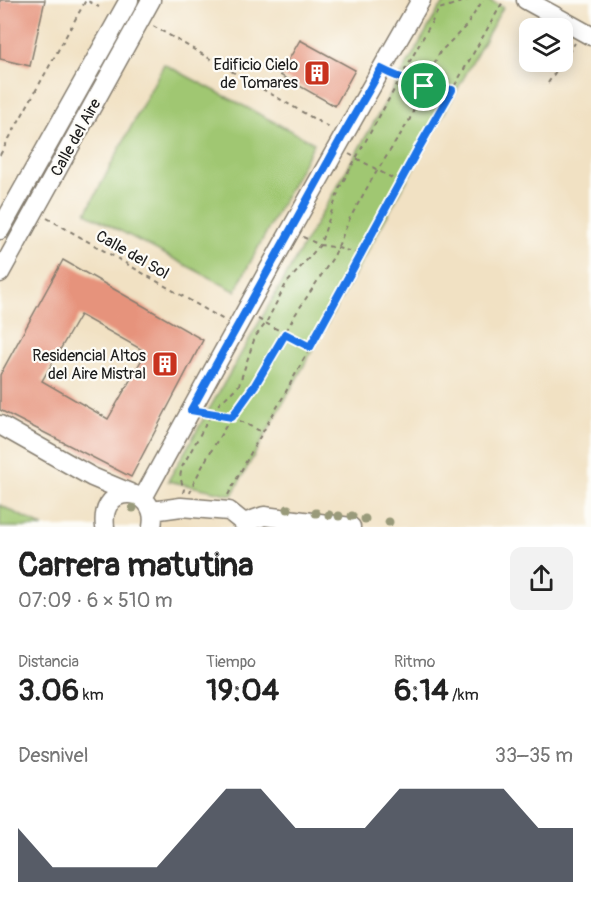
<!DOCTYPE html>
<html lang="es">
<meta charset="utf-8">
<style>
body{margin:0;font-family:Pangolin,sans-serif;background:#f2f2f2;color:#222;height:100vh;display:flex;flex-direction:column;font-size:22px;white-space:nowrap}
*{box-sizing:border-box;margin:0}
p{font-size:20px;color:#767676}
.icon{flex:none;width:33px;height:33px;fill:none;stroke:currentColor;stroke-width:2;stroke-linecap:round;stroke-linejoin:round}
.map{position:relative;height:527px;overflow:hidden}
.panel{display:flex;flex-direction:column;background:#fff;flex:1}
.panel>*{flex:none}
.tools{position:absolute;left:519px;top:18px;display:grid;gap:12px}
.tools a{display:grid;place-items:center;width:54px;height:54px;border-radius:12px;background:#fff;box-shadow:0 3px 15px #0003;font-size:30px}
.pin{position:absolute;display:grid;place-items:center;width:51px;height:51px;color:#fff;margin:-26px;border:3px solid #fff;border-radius:50%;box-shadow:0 2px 6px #0007}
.round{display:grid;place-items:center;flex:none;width:63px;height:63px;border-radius:12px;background:#f2f2f2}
.summary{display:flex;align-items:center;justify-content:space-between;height:102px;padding:0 18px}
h1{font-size:33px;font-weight:700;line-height:45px}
.stats{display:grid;grid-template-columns:repeat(3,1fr);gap:9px;height:102px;padding:6px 18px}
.stats div{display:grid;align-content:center}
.stats b{font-size:30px;font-weight:700}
.stats small{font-size:16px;font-weight:400}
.stats p{font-size:16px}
.chart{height:168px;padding:12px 18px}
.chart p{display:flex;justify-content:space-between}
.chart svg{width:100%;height:108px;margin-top:6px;fill:#111827;opacity:.7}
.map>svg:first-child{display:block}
.green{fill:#a0c772;stroke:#5e7247;stroke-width:1.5}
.building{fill:#e6937c;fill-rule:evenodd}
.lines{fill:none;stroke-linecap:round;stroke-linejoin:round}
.minor-casing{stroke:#867e70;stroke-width:21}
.path{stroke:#867e70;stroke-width:2;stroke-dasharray:4.5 4.5;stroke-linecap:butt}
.minor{stroke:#fff;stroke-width:18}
.tree{fill:#999a7a}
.route-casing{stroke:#fff;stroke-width:12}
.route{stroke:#1a73e8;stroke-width:8}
.labels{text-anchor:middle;stroke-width:4.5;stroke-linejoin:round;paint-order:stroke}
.poi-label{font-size:16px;fill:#1c1c1c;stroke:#fdfcf7;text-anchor:end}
.street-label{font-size:16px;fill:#1c1c1c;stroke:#fdfcf7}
</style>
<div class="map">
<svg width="591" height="527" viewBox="0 0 591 527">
<rect width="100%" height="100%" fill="#fdfcf7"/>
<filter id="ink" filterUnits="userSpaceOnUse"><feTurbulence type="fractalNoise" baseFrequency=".0167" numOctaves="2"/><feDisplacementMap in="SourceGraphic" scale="12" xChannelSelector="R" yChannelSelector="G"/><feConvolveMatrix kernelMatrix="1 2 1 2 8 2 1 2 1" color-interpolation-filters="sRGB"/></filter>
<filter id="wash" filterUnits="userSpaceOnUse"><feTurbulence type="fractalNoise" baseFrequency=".008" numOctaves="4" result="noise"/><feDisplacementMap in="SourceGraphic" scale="24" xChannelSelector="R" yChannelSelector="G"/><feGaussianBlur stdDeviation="1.35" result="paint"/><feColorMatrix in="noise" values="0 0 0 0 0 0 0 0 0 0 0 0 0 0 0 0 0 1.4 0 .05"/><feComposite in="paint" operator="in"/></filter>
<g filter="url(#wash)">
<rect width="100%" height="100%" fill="#f1e1c3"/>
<path class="green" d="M448 0H488L503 7 232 495 168 481 439 9Z
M164 64 314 143 235 291 86 213Z
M0 505 43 527H0Z"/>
<g id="blocks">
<path class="building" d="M0 0H45L30 66 0 59Z
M300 40 355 70 335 106 280 75Z
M63 260 203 340 131 477 0 410V375ZM80 315 146 352 108 419 42 381Z"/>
</g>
</g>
<g filter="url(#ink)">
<use href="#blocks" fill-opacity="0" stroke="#867e70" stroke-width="1.5"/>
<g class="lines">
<defs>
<path id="minor" d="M526 0 591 36
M0 230 129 0
M0 273 151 0
M0 425 92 477 130 493
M143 498C234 331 326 165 421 0
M152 511 181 507 229 511 244 523 264 516 351 527
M105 527C99 480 160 486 152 527"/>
</defs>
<use href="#minor" class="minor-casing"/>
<path class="path" d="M153 26 330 128
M394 76 424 85 452 90
M548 83 575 43
M349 154 399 182
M0 155 86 0 99 7
M47 218 224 320
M303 237 320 245 338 248 360 254
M258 319 310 347
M205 412 232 417 262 432
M183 493 184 489 180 477 182 467 212 413 217 406 239 385 255 337 266 323 286 284 320 245 340 187 439 9 468 0
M190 493 194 482 208 456 229 421 254 385 273 355 295 315 334 256 350 218 372 179 409 121 426 80 440 52 467 25 483 0
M228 495 254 447 283 397 417 151 504 0"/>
<use href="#minor" class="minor"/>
</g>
<g class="tree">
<circle cx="133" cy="508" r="4.5"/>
<circle cx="288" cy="509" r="4.5"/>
<circle cx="316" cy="513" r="4.5"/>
<circle cx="329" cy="515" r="4.5"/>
<circle cx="339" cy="516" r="4.5"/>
<circle cx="352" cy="516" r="4.5"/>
<circle cx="365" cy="519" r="4.5"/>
<circle cx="389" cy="522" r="4.5"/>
</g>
</g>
<g class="lines" filter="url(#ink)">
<defs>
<path id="route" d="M381 69C404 81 426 86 452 90L417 151 310 347 285 334 255 385 232 417 191 410 343 135Z"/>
</defs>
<use href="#route" class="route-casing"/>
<use href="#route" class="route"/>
</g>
<defs>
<symbol id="building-square" viewBox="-11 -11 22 22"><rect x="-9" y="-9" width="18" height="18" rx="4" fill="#c8321e" stroke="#fdfcf7"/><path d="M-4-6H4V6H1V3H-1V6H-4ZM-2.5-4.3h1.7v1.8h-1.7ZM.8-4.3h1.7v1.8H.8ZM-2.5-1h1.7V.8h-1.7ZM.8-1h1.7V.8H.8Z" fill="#fff"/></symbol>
</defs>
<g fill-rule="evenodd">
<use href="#building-square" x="302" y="58" width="30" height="30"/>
<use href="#building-square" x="150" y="349" width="30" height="30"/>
</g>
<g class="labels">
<g class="poi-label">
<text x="298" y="70">Edificio Cielo<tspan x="298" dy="18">de Tomares</tspan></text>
<text x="146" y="361">Residencial Altos<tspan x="146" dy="18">del Aire Mistral</tspan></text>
</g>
<g class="street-label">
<text transform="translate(75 137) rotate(-61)" y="6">Calle del Aire</text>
<text transform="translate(133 254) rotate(30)" y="6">Calle del Sol</text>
</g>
</g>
</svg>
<div class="tools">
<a><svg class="icon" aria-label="layers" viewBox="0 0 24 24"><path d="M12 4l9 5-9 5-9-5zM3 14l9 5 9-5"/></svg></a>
</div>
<div class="pin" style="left:424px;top:86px;background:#1e9e55"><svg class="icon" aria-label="arrive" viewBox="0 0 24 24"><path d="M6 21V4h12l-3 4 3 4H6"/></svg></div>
</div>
<section class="panel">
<div class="summary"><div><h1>Carrera matutina</h1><p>07:09 · 6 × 510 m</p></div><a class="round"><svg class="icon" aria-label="share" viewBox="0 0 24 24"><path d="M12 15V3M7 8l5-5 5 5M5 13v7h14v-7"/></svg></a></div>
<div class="stats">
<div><p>Distancia</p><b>3.06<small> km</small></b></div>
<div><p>Tiempo</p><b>19:04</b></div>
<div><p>Ritmo</p><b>6:14<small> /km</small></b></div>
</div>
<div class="chart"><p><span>Desnivel</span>33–35 m</p>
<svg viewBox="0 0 160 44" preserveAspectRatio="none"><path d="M0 44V22L10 38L20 38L30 38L40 38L50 22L60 6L70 6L80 22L90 22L100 22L110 6L120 6L130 6L140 6L150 22L160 22V44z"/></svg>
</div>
</section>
